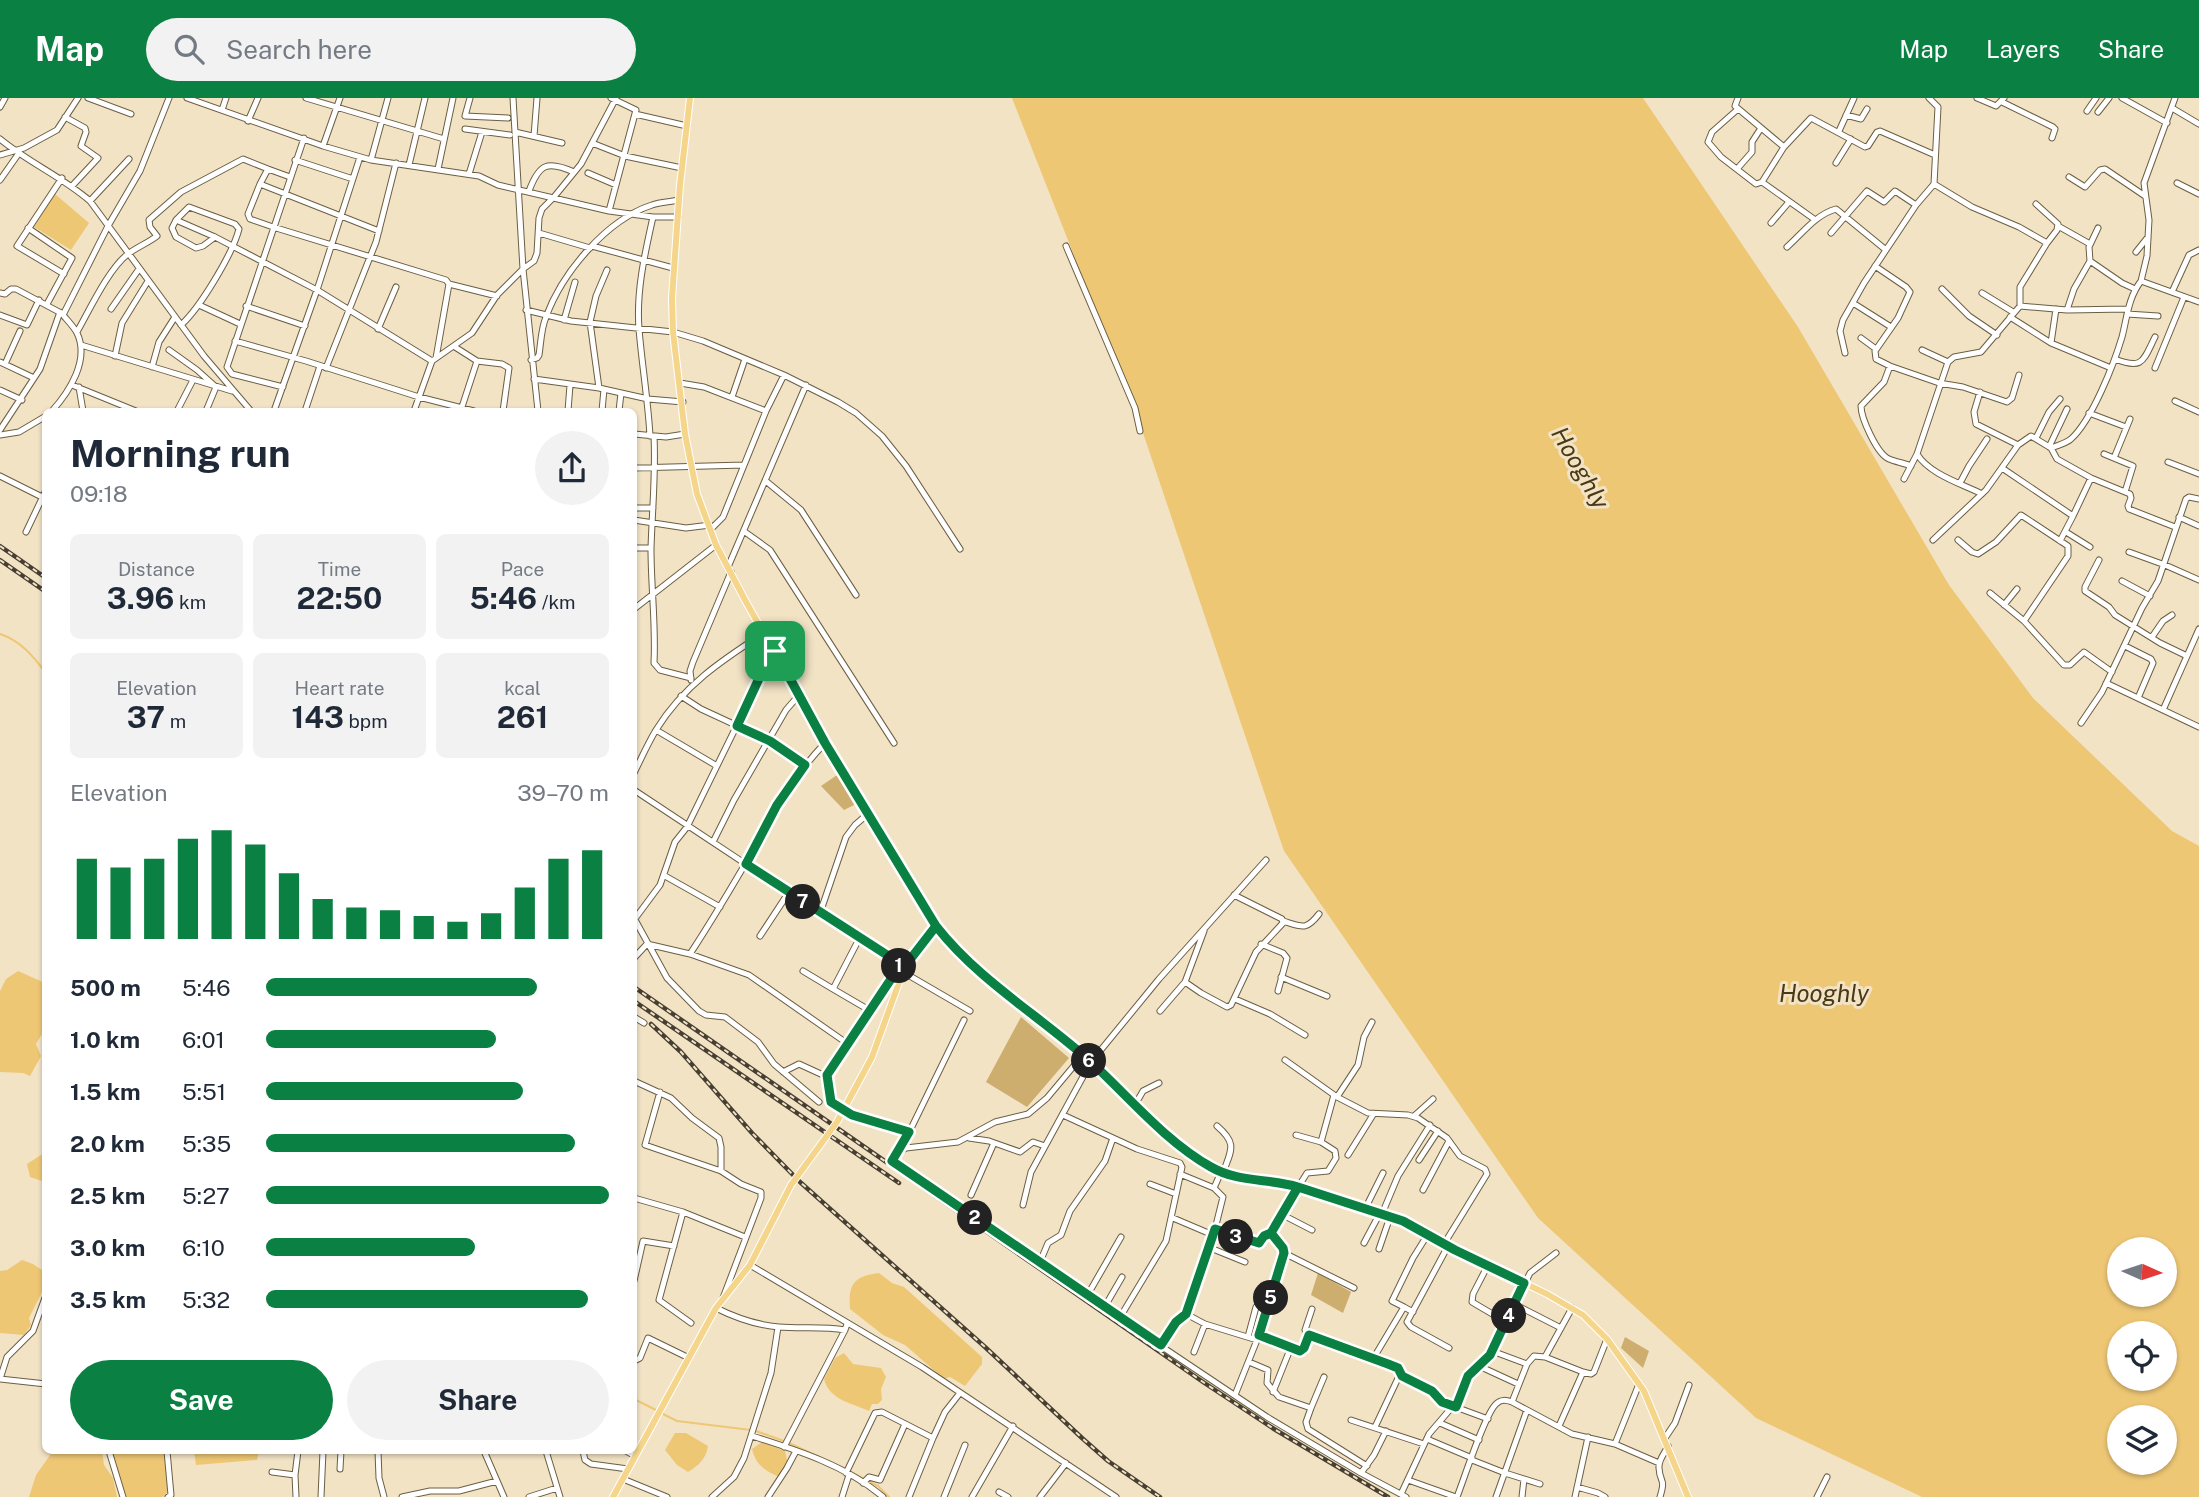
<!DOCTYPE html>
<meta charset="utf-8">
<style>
body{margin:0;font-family:"Public Sans",sans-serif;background:#f2f2f3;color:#1f2937;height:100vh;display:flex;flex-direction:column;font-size:26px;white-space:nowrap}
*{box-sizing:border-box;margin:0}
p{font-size:23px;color:#747a83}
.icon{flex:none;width:38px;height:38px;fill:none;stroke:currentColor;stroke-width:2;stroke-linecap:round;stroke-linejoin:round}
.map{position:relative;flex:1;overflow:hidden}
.side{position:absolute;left:42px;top:310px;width:595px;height:1046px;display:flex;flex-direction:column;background:#fff;border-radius:10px;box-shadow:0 2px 5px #0004}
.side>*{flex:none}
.needle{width:46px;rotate:93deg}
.tools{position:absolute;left:2107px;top:1139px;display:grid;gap:14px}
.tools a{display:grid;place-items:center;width:70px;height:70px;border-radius:50%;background:#fff;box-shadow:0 2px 5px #0004;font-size:35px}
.pin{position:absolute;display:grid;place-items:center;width:60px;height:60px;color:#fff;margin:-30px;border-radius:14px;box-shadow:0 4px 10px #0006}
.km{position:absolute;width:35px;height:35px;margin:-18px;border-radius:50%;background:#222;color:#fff;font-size:19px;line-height:35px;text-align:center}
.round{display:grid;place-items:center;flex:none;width:74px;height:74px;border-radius:37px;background:#f2f2f3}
.head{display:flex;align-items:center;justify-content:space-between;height:119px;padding:0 28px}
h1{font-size:38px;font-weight:700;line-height:52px}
.stats{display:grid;grid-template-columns:repeat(3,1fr);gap:10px;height:119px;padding:7px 28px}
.stats div{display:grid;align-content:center;border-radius:10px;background:#f2f2f3;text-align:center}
.stats b{font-size:30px;font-weight:700}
.stats small{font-size:19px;font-weight:400}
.stats p{font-size:19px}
.chart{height:196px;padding:14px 28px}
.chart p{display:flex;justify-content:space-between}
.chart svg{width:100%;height:126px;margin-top:7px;stroke:#0b8043;stroke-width:6}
.button{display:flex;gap:14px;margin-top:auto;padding:14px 28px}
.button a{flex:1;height:80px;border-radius:42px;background:#0b8043;color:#fff;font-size:28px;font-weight:700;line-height:80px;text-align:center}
.button a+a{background:#f2f2f3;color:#1f2937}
ul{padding:0 28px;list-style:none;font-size:23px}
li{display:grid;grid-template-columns:112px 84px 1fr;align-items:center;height:52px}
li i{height:18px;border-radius:9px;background:#0b8043}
header{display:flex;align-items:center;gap:42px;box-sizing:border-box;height:98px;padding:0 35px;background:#0b8043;color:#fff}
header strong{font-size:33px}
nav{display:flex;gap:38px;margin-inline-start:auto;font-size:24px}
.search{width:490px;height:63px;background:#f2f2f3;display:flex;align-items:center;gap:18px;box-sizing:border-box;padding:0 24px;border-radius:38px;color:#747a83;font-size:26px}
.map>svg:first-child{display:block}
.green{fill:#cdae6e}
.water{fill:#eec775;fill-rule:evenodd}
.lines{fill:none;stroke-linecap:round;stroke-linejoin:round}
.stream{stroke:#eec775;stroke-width:2}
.minor-casing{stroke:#6b5e43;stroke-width:7}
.major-casing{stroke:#fff;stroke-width:8}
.minor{stroke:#fff;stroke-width:5}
.major{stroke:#f5d58a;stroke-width:6}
.rail-casing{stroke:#473f31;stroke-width:4.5}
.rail{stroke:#f2e3c5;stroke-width:2;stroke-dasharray:5;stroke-linecap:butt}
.major-bridge-casing{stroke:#fff;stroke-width:8;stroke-linecap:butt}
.major-bridge{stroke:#f5d58a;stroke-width:6}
.route-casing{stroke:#fff;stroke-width:14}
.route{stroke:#0b8043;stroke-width:9}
.labels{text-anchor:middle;stroke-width:6;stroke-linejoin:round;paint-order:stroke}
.water-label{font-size:24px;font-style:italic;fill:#493916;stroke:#f2e3c5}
</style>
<header>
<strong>Map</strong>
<div class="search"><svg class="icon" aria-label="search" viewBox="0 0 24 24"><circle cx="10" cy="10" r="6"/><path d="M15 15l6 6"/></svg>Search here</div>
<nav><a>Map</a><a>Layers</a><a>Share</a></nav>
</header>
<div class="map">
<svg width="2199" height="1399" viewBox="0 0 2199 1399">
<rect width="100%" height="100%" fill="#f2e3c5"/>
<path class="green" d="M840 675 858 705 844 712 821 688Z
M1021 919 1069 960 1027 1009 986 984Z
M1318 1175 1351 1194 1343 1215 1311 1197Z
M1625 1239 1649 1253 1643 1270 1621 1250Z"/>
<path class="water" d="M1012 0H1643L1798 229 1949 487 2033 600 2172 733 2199 748V1399H1922L1756 1320 1538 1120 1284 753 1138 320ZM2119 1152H2165V1197H2119ZM2119 1236H2165V1281H2119ZM2119 1320H2165V1365H2119Z
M55 96 89 125 71 152 34 129Z
M18 873 45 885V931L36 946 41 958 30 978 23 975 0 974V893L6 881Z
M44 1055 45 1056V1084L30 1079 27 1066Z
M22 1162 33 1166 45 1174V1188L29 1220 31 1227 24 1237 0 1235V1173L7 1172Z
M879 1175 892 1185 904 1189 982 1259V1266L965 1288 950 1279 944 1281 905 1247 883 1237 850 1211C848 1186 854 1178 879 1175Z
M844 1255 853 1266 881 1270 886 1279 881 1291 882 1302 878 1306H872L869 1313C852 1305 829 1302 824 1281L835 1260Z
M675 1335H686L708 1348C706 1361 699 1367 688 1374L677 1367 665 1352Z
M762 1344 785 1353 788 1366 779 1379C764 1372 756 1367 752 1351Z
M53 1353H102L104 1367 113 1380 117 1399H29L36 1377Z
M112 1353H164L168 1394 162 1399H125Z
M194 1353H259L257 1362 196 1367Z"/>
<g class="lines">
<path class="stream" d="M0 536C21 543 33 558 46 575
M634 1301 656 1312
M661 1315 677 1323 751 1332
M756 1333 784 1343
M789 1345 819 1359
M849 1373 878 1388 889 1399"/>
<defs>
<path id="minor" d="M88 0 131 16
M187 0 323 48 371 62 479 78 498 87 609 113 653 119H678
M306 0 444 41
M470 0 465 18 508 20
M513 0 523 171
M1738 0 1735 8 1784 49
M1977 0 1996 8 2004 0
M2122 0 2167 25
M2175 0 2144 85 2149 122 2147 158 2141 183 2199 204
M2002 4 2053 29 2055 31 2052 40
M0 9 5 0
M2172 10 2199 26
M1738 11 1712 34 1708 44 1721 59 1756 86 1762 84
M222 12 226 0
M2087 13 2096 0
M2098 14 2109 0
M635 16 687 28
M1846 17 1861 21 1867 11
M65 19 85 30 86 34 81 48 98 60 72 88
M248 23 258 0
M465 31 510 37
M1839 33 1854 0
M515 34 562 45
M534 38 537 0
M0 41C29 65 61 78 90 103L204 258 251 313
M592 45 625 58 682 70
M323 48 340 0
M0 57 24 50 57 32 78 0
M295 62 353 81
M371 62 388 0
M1836 65 1851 41
M409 67 425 0
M268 71 290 79
M438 71 453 0
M1737 71 1752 54V44L1761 30
M588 75 616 87
M469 76 482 34
M2069 79 2085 89 2100 72 2105 71 2145 98
M62 80 17 148 64 176
M0 82 19 55
M2177 85 2199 96
M1934 86 1972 109 2019 129 2047 145 2057 132 2058 126 2036 106
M529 93C539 66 547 62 574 74
M90 103 129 61
M609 113 636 12 611 0
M1814 121 1762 84 1784 49 1811 20 1865 49 1868 48 1877 34 1880 33 1935 57
M176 122 215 139 317 192 432 263
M1771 125 1789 104
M2058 128 2090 146
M28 130 72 160 47 206
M379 133 260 86 248 116 250 121 273 129 446 182 449 186 436 260
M539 135 590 150
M1831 135 1867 93 1884 104 1895 93 1916 107 1934 86 1938 9 1929 0
M592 148 673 170
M1066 148 1135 310 1140 333
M1787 149C1803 135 1815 117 1836 111L1886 152
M2136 154 2148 139
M2090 163 2122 185 2135 191
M1875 168 1906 189 1910 194 1898 220 1875 253 1876 261 1890 268 1939 285 1963 289 2007 304 2012 300 2019 277
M523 171 534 163 537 155 539 120 542 111 554 99 581 66 616 0
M449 186 497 198
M1942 191 1969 218 1997 237
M2172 194 2189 157 2199 152
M0 195 5 196 11 191H16L61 215
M1982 195 2013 214
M1853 205 1891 229
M199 207 240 226
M246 208 305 228
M2020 208V189L2047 145
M111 211 139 171
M526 212 571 223 673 234 703 243 784 277 838 304 856 315 882 338 906 368 960 451
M2067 212 2074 191 2090 163 2089 149 2098 130
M2127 216 2158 218
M0 217 27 227 39 202
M2010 219 2051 245 2111 270
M564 222 575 184
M181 227C200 210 233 155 239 131L235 126 189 109 176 122 172 130 176 139 196 150 203 148 215 139
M378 231 396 189
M77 234C89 213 109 170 128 156 137 149 148 145 157 138L150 129 149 122 181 94 243 61 268 71 260 86
M1861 240 1876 251
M235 243 306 263 419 299 474 313
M2051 245 2056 211
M81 247 232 293
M455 249 477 263 461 312
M169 252 197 272 216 289 206 313
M1922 252 1948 264
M1845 255 1840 233 1843 222 1864 185 1916 107
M115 258 122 225 148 183
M2115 261C2143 272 2143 263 2155 239
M531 262 537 260 539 257C541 244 541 231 546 219 562 175 606 122 652 107 660 104 670 104 679 102
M477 263 502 266 509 270 503 313
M0 264 34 280
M5 266 20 233
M1890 268 1884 284 1861 308C1861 320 1877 356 1889 361 1896 364 1904 365 1911 368
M152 269 159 244 175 219
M326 270 376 144 396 65
M2155 270 2184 199
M534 281 599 290 648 301 683 304
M680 285 704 289 766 313
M72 287 136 313
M79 289 83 313
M283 289 232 276 227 269 304 40
M599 290 590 224 596 198 607 172
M0 292 22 302
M1980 294 1974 314 1976 326 2018 347
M732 299 745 261
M2175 303 2199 314
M52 313C69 294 90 262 77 235 74 229 68 223 63 217L108 128 140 73 169 0
M177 313 193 282
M274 313 317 192 360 59
M305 313 320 268
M414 313 432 263 472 235 497 197 523 171 538 313
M568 313 570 287
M602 313 604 291
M619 313 621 295
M2089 315 2126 329
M0 332 40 271 60 214
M634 336 666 339 685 336
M0 337 19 334 46 318
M650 338C648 302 642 267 639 231 636 193 645 155 653 119
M654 338C656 376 652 413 651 451 651 490 656 527 654 565L660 572 691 580
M2036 340 2049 314 2060 301
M2049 349 2067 311
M2051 350C2058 347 2065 346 2071 341 2092 322 2114 266 2122 239 2127 220 2128 200 2141 183
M2104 356 2133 368 2125 394
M2114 360 2130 321
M2168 364 2199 376
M634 370 744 367
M2002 370 2073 418 2091 380
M0 378 46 401
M1904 381 1917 356
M767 384 801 412 856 497
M1960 385 1969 368 1987 341
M1982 396C1962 386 1929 376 1917 356L1948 264 1954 259 1981 254 2020 208 2067 212 2127 211
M634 410H653
M2179 419 2199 428
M634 422 686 430 710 427
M712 430 723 419 766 313 784 277
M26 434 46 392
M745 434 770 452 894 645
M2066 434 2090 449
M1933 442 1986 392 2018 347 2031 338 2051 350 2057 361 2091 380 2130 396 2131 400 2128 408 2129 411 2175 429
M1958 442 1972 454 1978 456 1996 444 2021 417 2068 448V458L2024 523
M2060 443 2073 418
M634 450H651
M2129 454 2165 467 2199 482
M2099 462 2085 489V493L2109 509 2115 517 2160 545 2187 558
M728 469 806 287
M2122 483 2150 498
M1990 495 2024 523 2064 567H2070L2084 554 2112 574
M2004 507 2017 491
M634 511 716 447
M2152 539 2163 523 2172 517
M2125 548 2151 561 2153 565 2138 600
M691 582 690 573 693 564 731 474
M2106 585 2199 629
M681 598 701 611 770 643 805 666
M2163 612 2199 531
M2081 625 2102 594 2142 510 2158 483 2186 401 2189 399 2199 401
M656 632 717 668
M634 675C641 661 648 645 656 632 683 588 722 562 764 535
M634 692 859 841 905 868
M713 744 734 702 786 612 799 597
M665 778 720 809
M820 815 846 739 855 727 869 715
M634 820 667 880 699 913 706 917 725 919 758 944 774 966 819 1004
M634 822 660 787 675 744 687 729 763 574 775 553
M1283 823C1302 829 1306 833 1319 816
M760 838 789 794
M1261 846 1283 855 1287 860 1278 893
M690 856C709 827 727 797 744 768 772 721 786 686 825 645
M634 860 647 846 690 856 749 877 848 946
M803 873 833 891 859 841
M903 874 970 913
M1281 879 1327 898
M1185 884 1201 895 1227 909 1231 907 1256 854 1283 825 1282 821 1234 797
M1235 901 1270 916 1305 937
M869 912 901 866
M1160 913 1185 884 1204 833
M634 919 644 925
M1083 957 1047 1000 1028 1016 995 1024 958 1044 906 1050 900 1053 892 1064 1104 1210 1267 1319 1361 1375 1406 1399
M1285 962 1337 999 1368 1015 1408 1017 1418 1020 1447 1040 1460 1058 1485 1071 1487 1076 1444 1146
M783 974 799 966 823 977 830 976 864 922 869 912 833 891
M827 977 831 1004 852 1017 909 1034
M634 983 671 1000 692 1020 719 1040 721 1049V1073L741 1086 761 1094V1100L723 1200
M660 994 645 1047 721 1073
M1337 999 1358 967 1364 939 1372 924
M1135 1007 1143 993 1159 985
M1063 1017 1137 1051 1180 1065 1182 1069 1166 1143 1119 1221
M1414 1018 1433 1001
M1217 1028C1238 1046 1231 1052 1223 1075
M1296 1037 1321 1044
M969 1040 989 1043 1020 1054 1033 1044 1045 1048
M901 1051 964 922
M1348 1057 1373 1017
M1419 1062 1438 1033
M1180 1076 1214 1090 1223 1099 1215 1131 1186 1216 1205 1226 1257 1242
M1150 1086 1176 1096
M1214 1090 1221 1074
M1423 1092 1449 1043
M971 1097 994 1045
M634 1100 683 1114 745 1139
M1023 1107 1031 1074 1091 964 1159 881 1266 762
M1365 1111 1383 1075
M683 1114 659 1202 691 1225
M1281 1116 1312 1132
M1382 1116 1398 1078 1430 1027
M1173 1120 1213 1137
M1215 1131 1257 1146 1261 1144 1264 1138 1271 1135
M1364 1145 1380 1115
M1448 1148 1407 1224 1411 1229 1449 1250
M1208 1149 1245 1164
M1379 1151 1390 1119
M1284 1155 1354 1190
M1040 1164 1048 1145 1061 1137 1070 1113 1105 1063 1113 1040
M750 1167 922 1269 1116 1399
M1488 1167 1473 1196 1472 1204 1506 1224
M634 1183 643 1143 674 1148
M1087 1198 1121 1139
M1514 1206 1561 1230
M1404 1209 1392 1203 1413 1160 1428 1136
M716 1210C736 1220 756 1227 779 1229 801 1231 822 1228 845 1232L847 1226
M1104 1210 1122 1179
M1312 1211 1305 1232 1307 1236 1396 1269 1402 1278 1431 1293 1442 1304 1488 1321
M1259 1237 1300 1253 1304 1250 1309 1237
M1248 1239 1256 1209
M1161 1247 1176 1224 1186 1216
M1492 1253 1527 1266
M1194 1254 1205 1226
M1545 1259 1572 1210
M1373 1261 1404 1209 1413 1214
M634 1263 640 1260 648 1240 689 1260
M1249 1264 1268 1272 1267 1285 1279 1299 1311 1310 1306 1324 1308 1331 1367 1368
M1479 1268 1518 1286
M1583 1274 1591 1276 1594 1274 1607 1241
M0 1281 7 1259 33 1233 46 1197
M0 1281 46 1286
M1273 1294 1291 1249
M1235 1297 1257 1242 1284 1155 1283 1150 1272 1139V1131L1307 1075 1328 1073 1336 1060 1335 1053 1321 1044 1334 997
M1512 1304 1527 1266 1534 1258 1545 1259 1583 1274 1559 1328
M1456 1309 1468 1278 1490 1257 1530 1175 1556 1155
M1311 1310 1324 1279
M1351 1322 1424 1346
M1440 1325 1479 1342
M1375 1329 1400 1276
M752 1338C797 1352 847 1368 883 1399
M933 1340 945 1314 960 1295
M1665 1340 1675 1325 1689 1287
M1427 1341 1472 1360
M1615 1346 1639 1286
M784 1349 845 1232
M109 1353 123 1399
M167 1353 171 1397 168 1399
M378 1353 379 1380 384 1399
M484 1353 504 1399
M546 1353 560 1399
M583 1353 585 1362 591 1366 628 1371
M626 1353 635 1358
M1472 1362 1505 1375 1540 1386
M340 1371 341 1353
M272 1374 295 1377
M846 1375 875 1315 882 1314 933 1340 909 1399
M1361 1375 1374 1357 1386 1333
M623 1381 667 1399
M1408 1382 1456 1399
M863 1385 869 1379 880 1382 905 1326
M1577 1389 1598 1395 1605 1399
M999 1394 1008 1399
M1401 1396 1429 1336 1453 1308
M296 1399 295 1377 298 1353
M321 1399 323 1353
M402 1399 430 1393H459L497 1383
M529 1399 557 1390
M712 1399 734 1379 744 1360 771 1275 778 1229
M768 1399 787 1370 796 1353
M842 1399 849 1377
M944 1399 965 1347
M972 1399 1013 1328
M1040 1399 1066 1365
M1457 1399C1464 1381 1485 1316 1496 1306 1501 1301 1506 1302 1512 1304L1572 1336 1615 1346 1659 1365
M1496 1399 1527 1312
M1522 1399 1524 1381
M1575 1399 1588 1339
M1660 1399C1666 1379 1660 1386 1659 1370 1658 1362 1665 1355 1668 1348
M1817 1399 1827 1379"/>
<path id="major" d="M690 0 680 87 672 200 673 234 685 336 697 396 716 447 745 502 825 645 936 828 970 867 1085 959 1153 1023 1210 1069 1241 1081 1286 1085 1403 1123 1455 1152 1547 1196 1583 1217 1607 1241 1644 1293 1688 1399
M872 959 905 868 936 828
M613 1399 716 1210 750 1167 791 1087"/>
</defs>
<use href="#minor" class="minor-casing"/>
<use href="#major" class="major-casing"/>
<use href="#minor" class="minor"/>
<use href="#major" class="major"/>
<defs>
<path id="rail" d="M0 448 46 480
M0 462 46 494
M634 889 1203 1284 1274 1331 1388 1399
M634 903 899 1085
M651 926 681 954 752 1035 800 1084 985 1249 1082 1340 1108 1363 1160 1399"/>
</defs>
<use href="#rail" class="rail-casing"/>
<use href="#rail" class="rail"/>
<defs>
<path id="major-bridge" d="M791 1087 837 1024 872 959"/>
</defs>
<use href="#major-bridge" class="major-bridge-casing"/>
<use href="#major-bridge" class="major-bridge"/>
</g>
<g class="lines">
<defs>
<path id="route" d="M775 553 825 645 936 828 905 868 901 866 827 977 831 1004 852 1017 909 1034 892 1063 1161 1247 1176 1224 1186 1216 1215 1131 1259 1145 1264 1138 1271 1135 1298 1089 1403 1123 1455 1152 1524 1185 1490 1257 1468 1278 1456 1309 1442 1304 1432 1293 1402 1278 1398 1270 1388 1266 1309 1237 1304 1250 1300 1253 1259 1237 1284 1155 1283 1150 1271 1135 1298 1089C1268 1080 1239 1085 1211 1069 1165 1043 1129 999 1091 964 1040 918 979 883 936 828L905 868 901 866 746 766 777 707 805 667 770 643 737 628 762 574 775 553"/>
</defs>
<use href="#route" class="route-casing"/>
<use href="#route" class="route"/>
</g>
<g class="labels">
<g class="water-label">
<text transform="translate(1580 370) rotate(60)" y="8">Hooghly</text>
<text x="1824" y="904">Hooghly</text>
</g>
</g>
</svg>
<div class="tools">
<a><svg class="needle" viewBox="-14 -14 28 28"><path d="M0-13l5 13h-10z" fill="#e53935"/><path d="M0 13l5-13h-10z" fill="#747a83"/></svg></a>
<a><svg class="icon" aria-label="locate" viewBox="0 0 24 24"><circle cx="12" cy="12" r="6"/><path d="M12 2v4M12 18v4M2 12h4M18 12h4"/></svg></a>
<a><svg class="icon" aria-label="layers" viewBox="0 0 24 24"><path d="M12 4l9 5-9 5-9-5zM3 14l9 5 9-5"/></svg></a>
</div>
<div class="pin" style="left:775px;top:553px;background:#1e9e55"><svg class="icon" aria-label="arrive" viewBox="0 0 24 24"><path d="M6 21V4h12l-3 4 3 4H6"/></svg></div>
<b class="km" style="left:899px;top:868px">1</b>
<b class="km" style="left:975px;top:1120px">2</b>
<b class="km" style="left:1236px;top:1139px">3</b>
<b class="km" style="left:1509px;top:1218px">4</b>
<b class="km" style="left:1271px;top:1200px">5</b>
<b class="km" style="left:1089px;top:963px">6</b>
<b class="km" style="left:803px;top:804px">7</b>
<section class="side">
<div class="head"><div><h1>Morning run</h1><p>09:18</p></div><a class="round"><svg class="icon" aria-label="share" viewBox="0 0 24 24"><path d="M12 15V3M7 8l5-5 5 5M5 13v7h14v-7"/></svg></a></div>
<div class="stats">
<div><p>Distance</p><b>3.96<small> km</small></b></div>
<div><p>Time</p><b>22:50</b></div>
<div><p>Pace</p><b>5:46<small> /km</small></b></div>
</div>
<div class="stats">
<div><p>Elevation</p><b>37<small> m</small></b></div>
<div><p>Heart rate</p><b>143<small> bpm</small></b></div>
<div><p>kcal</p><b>261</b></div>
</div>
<div class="chart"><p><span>Elevation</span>39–70 m</p>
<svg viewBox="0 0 160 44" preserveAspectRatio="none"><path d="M5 44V16M15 44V19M25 44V16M35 44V9M45 44V6M55 44V11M65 44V21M75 44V30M85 44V33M95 44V34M105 44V36M115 44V38M125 44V35M135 44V26M145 44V16M155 44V13"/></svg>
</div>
<ul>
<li><b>500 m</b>5:46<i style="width:79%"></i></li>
<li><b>1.0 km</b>6:01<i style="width:67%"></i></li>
<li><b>1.5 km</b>5:51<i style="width:75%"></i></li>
<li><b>2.0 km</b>5:35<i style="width:90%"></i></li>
<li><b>2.5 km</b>5:27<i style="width:100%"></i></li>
<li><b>3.0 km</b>6:10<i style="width:61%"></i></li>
<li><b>3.5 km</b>5:32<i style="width:94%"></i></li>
</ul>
<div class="button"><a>Save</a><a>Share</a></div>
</section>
</div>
